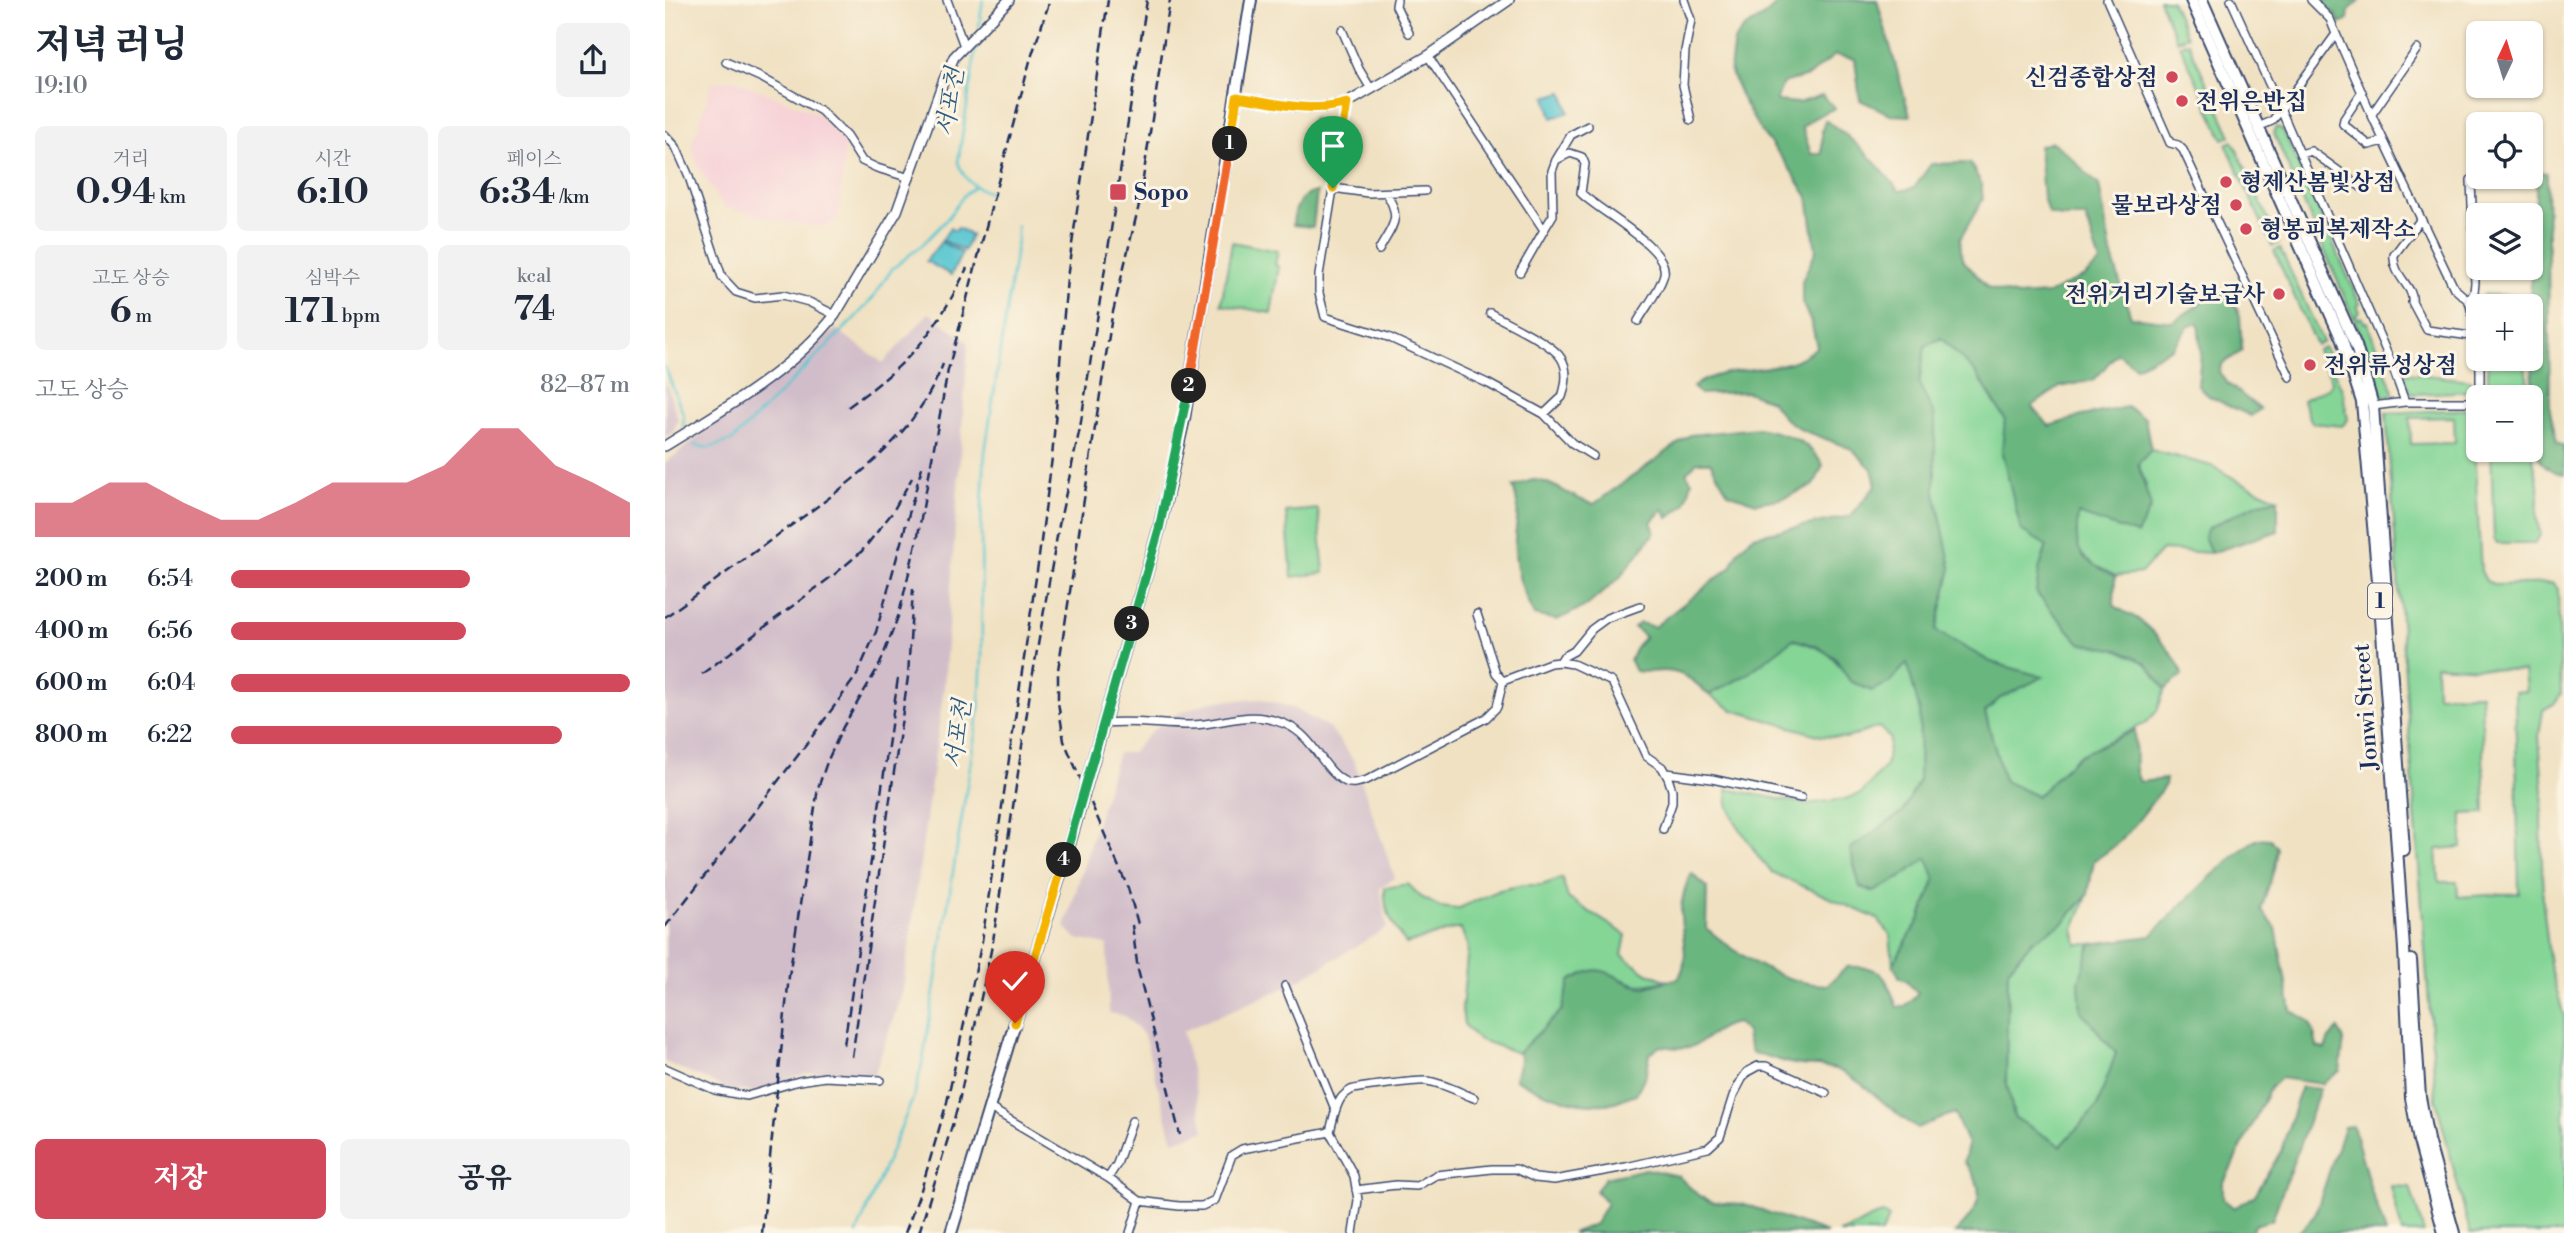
<!DOCTYPE html>
<html lang="ko">
<meta charset="utf-8">
<style>
body{margin:0;font-family:"Libre Bodoni","Noto Serif KR",serif;background:#f2f2f3;color:#1f2937;height:100vh;display:flex;flex-direction:column;font-size:26px;white-space:nowrap}
*{box-sizing:border-box;margin:0}
p{font-size:23px;color:#747a83}
.icon{flex:none;width:38px;height:38px;fill:none;stroke:currentColor;stroke-width:2;stroke-linecap:round;stroke-linejoin:round}
.map{position:relative;flex:1;overflow:hidden}
.drawer{display:flex;flex-direction:column;background:#fff;width:665px}
.drawer>*{flex:none}
.needle{width:46px;rotate:4deg}
.tools{position:absolute;left:1801px;top:21px;display:grid;gap:14px}
.tools a{display:grid;place-items:center;width:77px;height:77px;border-radius:10px;background:#fff;box-shadow:0 2px 5px #0004;font-size:35px}
.pin{position:absolute;display:grid;place-items:center;width:60px;height:60px;color:#fff;margin:-72px -30px;border-radius:50% 50% 50% 0;rotate:-45deg;box-shadow:0 0 7px #0007}
.pin .icon{rotate:45deg}
.km{position:absolute;width:35px;height:35px;margin:-18px;border-radius:50%;background:#222;color:#fff;font-size:19px;line-height:35px;text-align:center}
.round{display:grid;place-items:center;flex:none;width:74px;height:74px;border-radius:10px;background:#f2f2f3}
.summary{display:flex;align-items:center;justify-content:space-between;height:119px;padding:0 35px}
h1{font-size:38px;font-weight:800;line-height:52px}
.metrics{display:grid;grid-template-columns:repeat(3,1fr);gap:10px;height:119px;padding:7px 35px}
.metrics div{display:grid;align-content:center;border-radius:10px;background:#f2f2f3;text-align:center}
.metrics b{font-size:35px;font-weight:800}
.metrics small{font-size:19px;font-weight:400}
.metrics p{font-size:19px}
.chart{height:196px;padding:14px 35px}
.chart p{display:flex;justify-content:space-between}
.chart svg{width:100%;height:126px;margin-top:7px;fill:#d1495b;opacity:.7}
.cta{display:flex;gap:14px;margin-top:auto;padding:14px 35px}
.cta a{flex:1;height:80px;border-radius:10px;background:#d1495b;color:#fff;font-size:28px;font-weight:800;line-height:80px;text-align:center}
.cta a+a{background:#f2f2f3;color:#1f2937}
ul{padding:0 35px;list-style:none;font-size:23px}
li{display:grid;grid-template-columns:112px 84px 1fr;align-items:center;height:52px}
li i{height:18px;border-radius:9px;background:#d1495b}
main{display:flex;flex:1;min-height:0}
.map>svg:first-child{display:block}
.built{fill:#f6cfd7}
.industrial{fill:#d1bdc9}
.green{fill:#84d596;stroke:#50827a;stroke-width:2;fill-rule:evenodd}
.forest{fill:#6bb67f;stroke:#43726e;stroke-width:2}
.water{fill:#59c6d0;stroke:#3a7a97;stroke-width:2}
.lines{fill:none;stroke-linecap:round;stroke-linejoin:round}
.stream{stroke:#59c6d0;stroke-width:2.5}
.minor-casing{stroke:#3b4a6d;stroke-width:10}
.tertiary-casing{stroke:#3b4a6d;stroke-width:12}
.primary-casing{stroke:#3b4a6d;stroke-width:14}
.minor{stroke:#fff;stroke-width:7}
.tertiary{stroke:#fff;stroke-width:9}
.primary{stroke:#fff;stroke-width:10}
.rail{stroke:#1b2f5e;stroke-width:2.5;stroke-dasharray:10 5;stroke-linecap:butt}
.split-1-casing{stroke:#fff;stroke-width:14}
.split-2-casing{stroke:#fff;stroke-width:14}
.split-3-casing{stroke:#fff;stroke-width:14}
.split-4-casing{stroke:#fff;stroke-width:14}
.split-5-casing{stroke:#fff;stroke-width:14}
.split-1{stroke:#f5b400;stroke-width:9}
.split-2{stroke:#f0652b;stroke-width:9}
.split-3{stroke:#22a559;stroke-width:9}
.split-4{stroke:#22a559;stroke-width:9}
.split-5{stroke:#f5b400;stroke-width:9}
.poi-dot{fill:#d1495b;stroke:#fcf5e5;stroke-width:2.5}
.labels{text-anchor:middle;stroke-width:6;stroke-linejoin:round;paint-order:stroke}
.shield{fill:#fcf5e5;stroke:#5e6a86;stroke-width:2}
.shield-label{font-size:21px;font-weight:bold;fill:#1b2f5e}
.poi-label{font-size:23px;font-weight:bold;fill:#1b2f5e;stroke:#fcf5e5;text-anchor:start}
.street-label{font-size:23px;fill:#1b2f5e;stroke:#fcf5e5}
.water-label{font-size:24px;font-style:italic;fill:#2e5c80;stroke:#fcf5e5}
</style>
<main>
<section class="drawer">
<div class="summary"><div><h1>저녁 러닝</h1><p>19:10</p></div><a class="round"><svg class="icon" aria-label="share" viewBox="0 0 24 24"><path d="M12 15V3M7 8l5-5 5 5M5 13v7h14v-7"/></svg></a></div>
<div class="metrics">
<div><p>거리</p><b>0.94<small> km</small></b></div>
<div><p>시간</p><b>6:10</b></div>
<div><p>페이스</p><b>6:34<small> /km</small></b></div>
</div>
<div class="metrics">
<div><p>고도 상승</p><b>6<small> m</small></b></div>
<div><p>심박수</p><b>171<small> bpm</small></b></div>
<div><p>kcal</p><b>74</b></div>
</div>
<div class="chart"><p><span>고도 상승</span>82–87 m</p>
<svg viewBox="0 0 160 44" preserveAspectRatio="none"><path d="M0 44V32L10 32L20 25L30 25L40 32L50 38L60 38L70 32L80 25L90 25L100 25L110 19L120 6L130 6L140 19L150 25L160 32V44z"/></svg>
</div>
<ul>
<li><b>200 m</b>6:54<i style="width:60%"></i></li>
<li><b>400 m</b>6:56<i style="width:59%"></i></li>
<li><b>600 m</b>6:04<i style="width:100%"></i></li>
<li><b>800 m</b>6:22<i style="width:83%"></i></li>
</ul>
<div class="cta"><a>저장</a><a>공유</a></div>
</section>
<div class="map">
<svg width="1899" height="1233" viewBox="0 0 1899 1233">
<rect width="100%" height="100%" fill="#fcf5e5"/>
<filter id="ink" filterUnits="userSpaceOnUse"><feTurbulence type="fractalNoise" baseFrequency=".0143" numOctaves="2"/><feDisplacementMap in="SourceGraphic" scale="14" xChannelSelector="R" yChannelSelector="G"/><feConvolveMatrix kernelMatrix="1 2 1 2 8 2 1 2 1" color-interpolation-filters="sRGB"/></filter>
<filter id="wash" filterUnits="userSpaceOnUse"><feTurbulence type="fractalNoise" baseFrequency=".00686" numOctaves="4" result="noise"/><feDisplacementMap in="SourceGraphic" scale="28" xChannelSelector="R" yChannelSelector="G"/><feGaussianBlur stdDeviation="1.57" result="paint"/><feColorMatrix in="noise" values="0 0 0 0 0 0 0 0 0 0 0 0 0 0 0 0 0 1.4 0 .05"/><feComposite in="paint" operator="in"/></filter>
<g filter="url(#wash)">
<rect width="100%" height="100%" fill="#f0e1c2"/>
<path class="built" d="M69 80 153 114 180 145 173 221 158 227 115 221 59 207 33 167 27 145 47 83Z"/>
<path class="industrial" d="M264 313 303 342 279 687 238 989 209 1075 141 1073 89 1092 65 1090 0 1062V463L171 329 218 363Z
M0 379 13 419 8 433 0 436Z
M597 699 625 707 665 728 689 761 730 878 715 888 722 928 624 986 518 1031 539 1131 508 1141 479 1035 460 1016 444 1013 442 945 412 939 400 927 453 753H467L488 730 509 715 547 701Z"/>
<path class="green" d="M1494 0H1506L1522 36 1512 41Z
M1523 42 1566 136 1558 139 1515 45Z
M1612 127 1618 130 1695 304 1692 306 1695 312 1691 315 1693 319 1697 317 1699 323 1702 322 1728 391 1727 396H1718L1717 394 1708 363 1609 134 1610 128Z
M1568 141 1614 243 1607 246 1561 144Z
M567 242 613 251 610 265 614 267 606 313 556 304Z
M1615 248 1658 342 1651 345 1609 251Z
M1819 294 1852 295 1856 302 1855 306H1820Z
M1276 338 1312 374 1340 419 1337 453 1382 545 1374 570 1415 642 1454 650 1481 663 1500 689 1492 711 1481 723 1413 756 1372 796 1339 781 1320 712 1335 698 1377 677 1326 662 1271 631 1286 568 1270 492V462L1254 384 1260 346Z
M1659 347 1678 392 1683 420 1677 426 1648 423C1645 421 1639 404 1638 400L1664 387 1667 381 1652 350Z
M1822 359H1857L1863 377 1864 397H1824Z
M1741 373 1805 380 1808 383 1807 391 1749 394 1746 393 1739 377Z
M1807 409 1816 571 1821 581 1831 585 1888 583 1893 589 1896 694 1889 704 1878 710 1874 736 1878 791 1876 822 1878 903 1885 965 1899 1017V1233H1805L1771 1100 1721 413ZM1789 417 1790 443 1746 444 1745 418ZM1771 665 1859 671 1861 691 1850 692 1854 893 1793 897 1792 882H1774L1772 849 1797 847V814L1820 813 1816 694 1772 695Z
M1866 441C1866 456 1871 470 1873 485 1875 502 1868 518 1876 534L1870 543H1832L1829 539 1826 450H1866Z
M1486 450 1547 466 1574 481 1613 499 1591 504 1543 528 1539 536 1546 553 1497 550 1476 573 1450 576 1421 561 1411 547 1412 513 1473 534 1481 485 1473 463Z
M653 509 659 573 627 577 621 512Z
M1127 639C1160 649 1167 652 1185 681L1224 683 1242 663 1255 711 1254 780 1238 812 1185 850 1195 887 1209 892 1235 878 1262 857 1270 880 1255 919 1228 964 1225 935 1213 919 1108 873 1095 859 1070 821 1063 805 1062 789 1141 804 1180 799 1197 793 1221 765 1225 738 1214 727 1182 738 1156 736 1068 710 1044 695 1081 675Z
M897 878 903 898 961 935 957 955 982 973 1001 980C975 988 970 986 946 974L897 1010 853 1053 812 1039 799 1024 797 1009 803 947 796 929H789L741 944C729 927 718 910 720 888L743 884 756 897 775 907 792 909 835 890 858 885H877Z
M1423 894 1409 928 1412 944H1426L1414 982 1416 1011 1451 1053 1432 1107 1396 1146 1349 1117 1341 1079 1343 970 1367 941 1398 923Z
M1726 1186 1745 1187 1759 1233H1737Z
M1218 1214 1224 1218 1216 1233H1174C1192 1228 1198 1218 1218 1214Z"/>
<path class="forest" d="M1117 0H1212L1245 116 1227 115 1195 100 1190 59 1170 55 1143 76 1118 83 1111 101 1134 103 1157 95 1170 108 1149 118 1137 127 1146 154H1157V131L1160 120C1190 139 1212 163 1234 191L1249 188 1266 164 1305 163 1316 183 1318 199 1295 239 1297 259 1323 288 1353 296 1383 294 1420 276 1435 263 1421 217H1396L1383 213 1378 197 1374 146 1387 142C1406 154 1417 171 1434 185L1446 253 1466 317 1508 322 1549 294 1563 290 1575 316 1577 351 1557 364 1554 372 1563 384 1595 409 1586 416 1545 397 1533 386 1536 353 1533 323 1524 326 1507 348 1471 367 1452 353 1429 380 1395 387 1367 406 1384 426 1417 416 1462 407 1480 418 1486 450 1473 464 1486 507 1472 534 1413 514C1409 555 1414 558 1450 576L1449 605C1457 612 1465 614 1473 619 1487 630 1515 658 1517 676L1500 689 1481 663 1454 650 1415 643 1371 593 1374 570 1382 546 1356 530 1337 453 1340 419 1312 374 1276 338 1260 346 1254 384 1270 416V492L1286 568 1271 631 1326 662 1378 677 1335 698 1320 712 1339 781 1372 796 1413 756 1470 730 1471 772 1475 782 1501 779 1500 785C1479 812 1460 844 1429 860L1423 894 1398 923 1367 941 1343 970 1341 1079 1349 1117 1396 1146 1432 1107 1451 1053 1416 1011 1414 982 1426 944 1486 936C1502 919 1577 843 1594 839 1598 838 1602 839 1605 839L1612 848 1609 869 1596 910 1611 928 1626 1011C1647 1021 1648 1025 1652 1047L1660 1049 1664 1039 1673 1029 1679 1040 1675 1071 1657 1084 1615 1078 1605 1088 1558 1184V1199L1569 1208 1590 1195 1616 1151 1636 1087 1655 1089 1607 1220 1589 1225 1586 1233H1290C1315 1209 1324 1190 1299 1162L1303 1144 1289 1113 1253 1128C1224 1112 1203 1083 1173 1070 1159 1064 1144 1067 1129 1064 1115 1061 1102 1055 1087 1053L1082 1040 1081 1032 1072 1023C1051 1025 1041 1043 1025 1047 1015 1049 1004 1047 995 1046L985 1054 981 1074 971 1094C961 1097 949 1104 939 1104 907 1106 877 1093 850 1079L856 1058 853 1053 897 1010 905 981C911 978 919 973 926 971 945 966 961 988 980 987 991 985 1002 980 1013 979 1027 957 1015 935 1016 910 1017 897 1021 884 1026 873L1042 887 1041 928C1077 958 1116 984 1163 985L1182 967C1220 965 1220 977 1232 1007H1239L1253 994 1241 980 1235 978 1228 964 1255 919 1270 880 1262 858 1235 878 1209 892 1195 887 1185 849 1238 812 1254 780 1255 712 1242 663 1224 683 1206 691 1185 681 1170 658 1151 646 1128 639 1081 675 1044 695C1031 683 1019 671 999 671 989 671 980 673 970 671L965 661 971 647 980 637 969 627 975 623 989 627 1066 567 1074 550 1088 536 1186 516 1211 485 1207 469 1187 449 1137 430 1119 418 1106 401 1082 392 1035 394 1028 387C1054 367 1092 372 1123 363 1133 360 1143 354 1152 347L1147 325 1137 302V281L1151 251 1143 197 1121 163 1095 130 1076 97 1065 70 1069 41 1079 28 1098 17Z
M1653 0H1696L1684 10 1683 20 1675 24 1670 14Z
M647 119 666 122 658 171 653 173 639 158Z
M1871 172 1882 173 1885 411 1892 443 1899 446V474C1885 472 1878 465 1871 453 1869 394 1864 334 1866 274 1868 240 1872 207 1871 172Z
M652 192 648 227 628 225C629 209 634 194 652 192Z
M1093 428C1124 434 1141 439 1158 465L1149 485 1119 498 1091 503 1063 493 1045 462H1032L1021 473 1027 482 1020 505 1003 518 998 509 986 522 990 532 955 577 923 605 892 620 869 615C859 595 851 575 850 552 848 527 858 516 848 487 854 485 864 480 870 480 887 481 910 500 929 504L1025 435Z
M1613 499V531L1546 553 1539 536 1543 528 1591 504Z
M1688 1126 1706 1190 1721 1233H1633L1650 1215 1679 1127Z
M981 1169 1013 1176 1034 1196 1047 1202 1082 1205 1162 1233H907L930 1224 942 1203 931 1191 940 1178Z"/>
<path class="water" d="M898 92 904 112 887 118 881 97Z
M285 228 290 231 293 228 306 235 299 251 277 240Z
M276 242 297 253 286 275 261 261Z"/>
<g class="lines">
<path class="stream" d="M314 26 318 0
M313 36 293 162C299 179 307 187 325 193
M0 367 19 416 18 427
M29 445 44 448 68 440 189 319 207 299 227 269 257 245 282 219 299 195 309 187
M192 1233 249 1096 258 1060 314 710 317 655 316 523 320 452 352 241V226"/>
</g>
</g>
<g filter="url(#ink)">
<g class="lines">
<defs>
<path id="minor" d="M282 0 299 46
M732 0 731 6 744 33
M1019 0 1026 20 1020 51 1018 85 1026 120
M1442 0 1505 143 1513 145 1518 150 1625 377
M1566 0 1616 110 1671 34 1709 120 1789 288 1804 301
M1646 0 1665 19 1671 34
M677 30 694 69 706 89
M763 56 879 230 855 272
M61 62 97 78 156 111 181 136 197 161 212 168 245 178
M1697 92 1679 119 1678 124 1704 145 1719 141
M682 103 654 275V293L660 317 723 337 824 384 879 414 897 397C901 385 904 370 896 358 887 343 842 323 825 313
M1707 114 1752 49
M1593 127 1607 121 1616 110 1725 360 1740 402
M0 135 11 147 23 174 57 277 71 292 90 298 118 295 144 302 170 315
M1635 154 1646 151 1700 190
M891 160 905 153 917 157 920 164 916 193C932 210 1005 248 999 274 995 290 981 307 973 321
M668 188 703 193 760 191
M1756 219 1729 255C1727 276 1750 287 1747 302L1762 330 1813 337 1804 301 1809 292 1810 283 1806 180
M879 230 888 215 887 171 891 160 906 135 923 126
M714 250C727 226 738 219 721 193
M1815 359V397
M1708 406 1740 402H1806L1813 399
M879 414 907 443 928 456
M812 614 831 673 838 681
M895 662 898 657 909 651 927 629 942 618 975 606
M439 723C468 720 496 725 525 725 560 725 582 708 620 724 650 736 657 771 681 782 688 785 695 782 702 780L821 718 832 707 838 681 885 663 895 662 908 664 947 682 981 756 997 767 1003 778 1007 790V803L998 829
M1001 773 1047 779 1136 798
M620 986 670 1109
M0 1068 50 1090 82 1096 134 1081 160 1077 215 1080
M325 1108 443 1178 475 1201 514 1206H537L550 1200 567 1155 577 1149 665 1132 689 1176 693 1200 688 1233
M665 1132C667 1123 671 1104 677 1097 678 1096 684 1091 686 1090 692 1087 755 1080 762 1081 778 1083 794 1092 809 1098
M443 1178 452 1164 467 1121
M691 1190 731 1185 752 1186 771 1175 827 1169H851L870 1178 889 1180 961 1167 1043 1148 1055 1137 1068 1096 1077 1079 1082 1072 1093 1066H1101L1161 1093
M465 1233 475 1201"/>
<path id="tertiary" d="M572 97C607 102 648 114 682 103L763 56 844 0
M0 446C59 409 127 371 170 315L232 211 278 82 289 57 344 0"/>
<path id="primary" d="M1526 0 1677 340 1697 402 1715 603 1739 949 1746 1098 1754 1141 1779 1233
M1537 0 1691 346 1708 406 1721 592
M1722 608 1739 850
M1746 960 1755 1097 1763 1140 1789 1233
M286 1233 402 852 494 529 519 419 586 0"/>
</defs>
<use href="#minor" class="minor-casing"/>
<use href="#tertiary" class="tertiary-casing"/>
<use href="#primary" class="primary-casing"/>
<use href="#minor" class="minor"/>
<use href="#tertiary" class="tertiary"/>
<use href="#primary" class="primary"/>
<path class="rail" d="M183 407C245 362 268 337 302 268
M0 617C39 589 78 560 117 532 182 485 248 441 278 364
M37 674 170 574 197 551 227 513 247 478
M473 924 463 888 399 741 393 702V670L447 316 474 205 505 0
M467 925 473 970 515 1135
M0 927 141 745 192 675 211 632 257 467
M179 1045 233 678
M187 1057 243 677 248 589
M97 1233 124 976 153 788 162 762 178 727 215 664 234 614 253 535 283 370 365 61 385 0
M240 1233 256 1190 282 1102 317 941 373 564 387 458 402 278 443 0
M254 1233 293 1106 328 941 367 679 394 525 415 428 482 0"/>
</g>
</g>
<g class="lines" filter="url(#ink)">
<defs>
<path id="split-1" d="M565 144 572 97C607 102 648 114 682 103L668 188"/>
<path id="split-2" d="M524 386 565 144"/>
<path id="split-3" d="M467 624 494 529 524 386"/>
<path id="split-4" d="M399 860 467 624"/>
<path id="split-5" d="M350 1023 399 860"/>
</defs>
<use href="#split-1" class="split-1-casing"/>
<use href="#split-2" class="split-2-casing"/>
<use href="#split-3" class="split-3-casing"/>
<use href="#split-4" class="split-4-casing"/>
<use href="#split-5" class="split-5-casing"/>
<use href="#split-1" class="split-1"/>
<use href="#split-2" class="split-2"/>
<use href="#split-3" class="split-3"/>
<use href="#split-4" class="split-4"/>
<use href="#split-5" class="split-5"/>
</g>
<g class="poi-dot">
<circle cx="1507" cy="77" r="7"/>
<circle cx="1517" cy="101" r="7"/>
<circle cx="1561" cy="182" r="7"/>
<rect x="444" y="183" width="18" height="18" rx="3.5"/>
<circle cx="1571" cy="205" r="7"/>
<circle cx="1581" cy="229" r="7"/>
<circle cx="1614" cy="294" r="7"/>
<circle cx="1645" cy="365" r="7"/>
</g>
<g class="labels">
<rect class="shield" x="1703" y="583.5" width="24" height="35" rx="5"/>
<g class="shield-label">
<text x="1715" y="608">1</text>
</g>
<g class="poi-label">
<text x="1493" y="85" text-anchor="end">신검종합상점</text>
<text x="1531" y="109">전위은반집</text>
<text x="1575" y="190">형제산봄빛상점</text>
<text x="469" y="200">Sopo</text>
<text x="1557" y="213" text-anchor="end">물보라상점</text>
<text x="1595" y="237">형봉피복제작소</text>
<text x="1600" y="302" text-anchor="end">전위거리기술보급사</text>
<text x="1659" y="373">전위류성상점</text>
</g>
<g class="street-label">
<text transform="translate(1700 707) rotate(-94)" y="8">Jonwi Street</text>
</g>
<g class="water-label">
<text transform="translate(285 102) rotate(-81)" y="8">서포천</text>
<text transform="translate(293 734) rotate(-82)" y="8">서포천</text>
</g>
</g>
</svg>
<div class="tools">
<a><svg class="needle" viewBox="-14 -14 28 28"><path d="M0-13l5 13h-10z" fill="#e53935"/><path d="M0 13l5-13h-10z" fill="#747a83"/></svg></a>
<a><svg class="icon" aria-label="locate" viewBox="0 0 24 24"><circle cx="12" cy="12" r="6"/><path d="M12 2v4M12 18v4M2 12h4M18 12h4"/></svg></a>
<a><svg class="icon" aria-label="layers" viewBox="0 0 24 24"><path d="M12 4l9 5-9 5-9-5zM3 14l9 5 9-5"/></svg></a>
<a>+</a>
<a>−</a>
</div>
<div class="pin" style="left:668px;top:188px;background:#1e9e55"><svg class="icon" aria-label="arrive" viewBox="0 0 24 24"><path d="M6 21V4h12l-3 4 3 4H6"/></svg></div>
<div class="pin" style="left:350px;top:1023px;background:#d93025"><svg class="icon" aria-label="check" viewBox="0 0 24 24"><path d="M5 12l5 5 9-10"/></svg></div>
<b class="km" style="left:565px;top:144px">1</b>
<b class="km" style="left:524px;top:386px">2</b>
<b class="km" style="left:467px;top:624px">3</b>
<b class="km" style="left:399px;top:860px">4</b>
</div>
</main>
